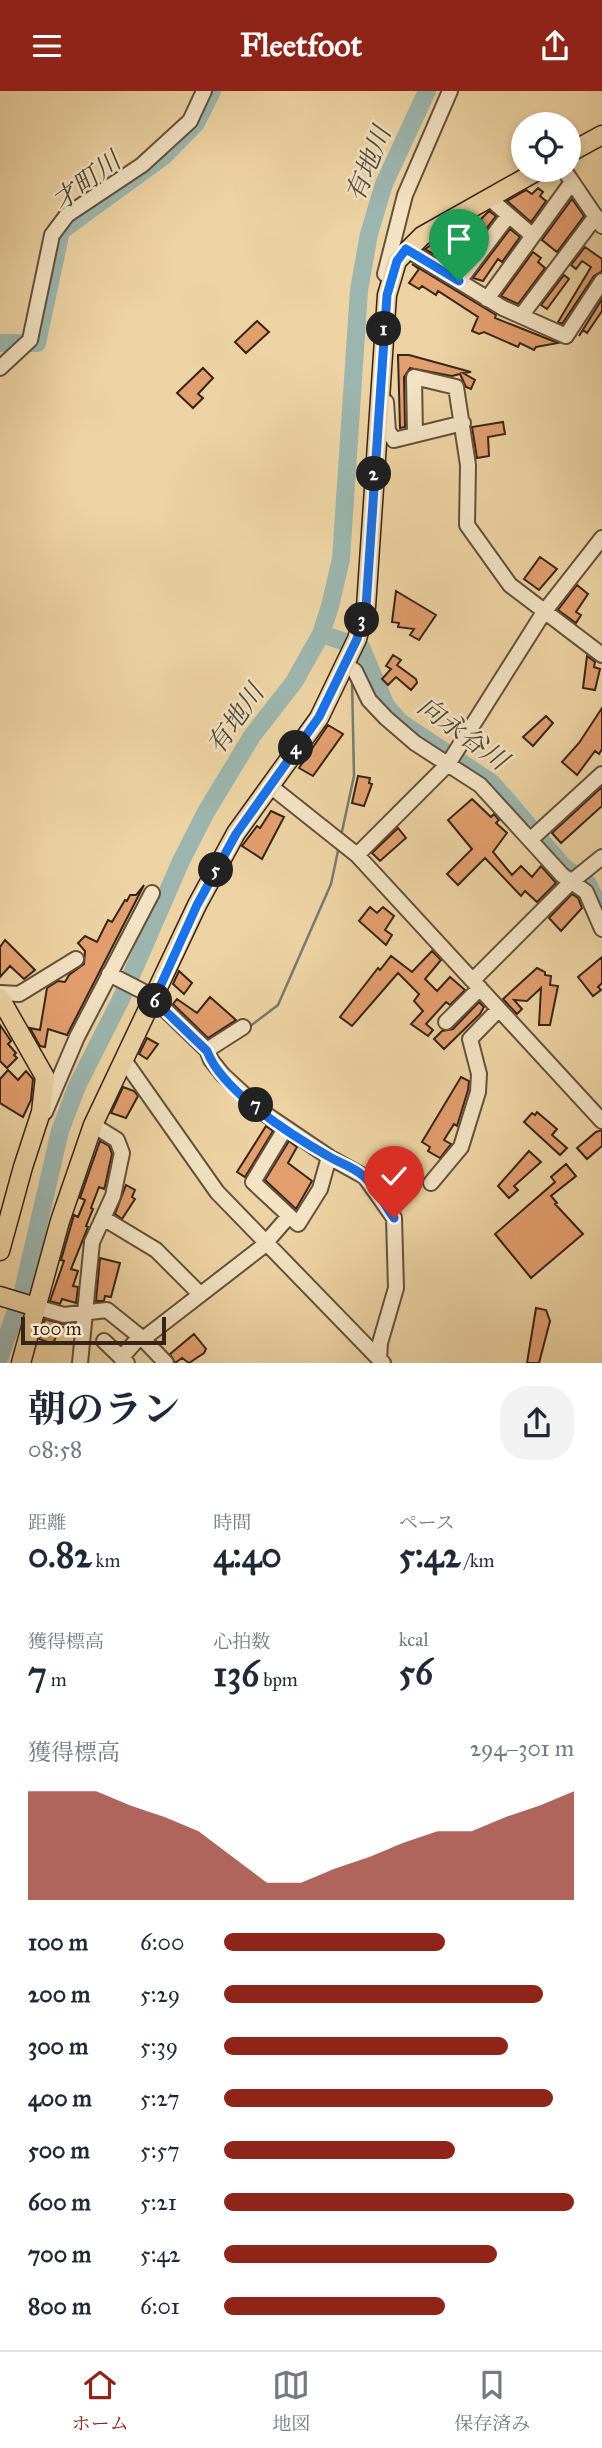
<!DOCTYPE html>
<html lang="ja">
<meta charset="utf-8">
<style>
body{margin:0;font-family:"IM FELL Great Primer","Noto Serif JP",serif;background:#f2f2f3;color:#1f2937;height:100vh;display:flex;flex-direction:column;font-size:26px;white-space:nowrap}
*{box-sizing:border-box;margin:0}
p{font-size:23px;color:#747a83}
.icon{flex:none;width:38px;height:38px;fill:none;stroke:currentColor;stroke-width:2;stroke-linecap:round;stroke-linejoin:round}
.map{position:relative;height:1272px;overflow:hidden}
.side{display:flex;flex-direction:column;background:#fff;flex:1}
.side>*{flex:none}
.buttons{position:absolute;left:511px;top:21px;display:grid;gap:14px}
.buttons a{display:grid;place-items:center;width:70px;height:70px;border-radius:50%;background:#fff;box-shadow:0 4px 10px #0003;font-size:35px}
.scale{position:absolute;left:21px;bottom:18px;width:145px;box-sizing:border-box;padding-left:7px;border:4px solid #372419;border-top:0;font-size:19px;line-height:24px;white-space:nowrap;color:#372419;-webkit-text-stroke:5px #f3e2c3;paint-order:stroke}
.pin{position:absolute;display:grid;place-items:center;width:60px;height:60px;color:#fff;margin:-72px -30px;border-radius:50% 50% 50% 0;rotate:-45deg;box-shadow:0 0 7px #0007}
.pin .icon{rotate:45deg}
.km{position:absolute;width:35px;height:35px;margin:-18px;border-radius:50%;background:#222;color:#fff;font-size:19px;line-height:35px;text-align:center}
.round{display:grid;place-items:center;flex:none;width:74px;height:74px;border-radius:28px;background:#f2f2f3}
.head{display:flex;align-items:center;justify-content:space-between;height:119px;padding:0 28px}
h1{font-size:38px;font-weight:700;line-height:52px}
.stats{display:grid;grid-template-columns:repeat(3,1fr);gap:10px;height:119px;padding:7px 28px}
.stats div{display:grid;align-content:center}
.stats b{font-size:35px;font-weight:700}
.stats small{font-size:19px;font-weight:400}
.stats p{font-size:19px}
.chart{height:196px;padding:14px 28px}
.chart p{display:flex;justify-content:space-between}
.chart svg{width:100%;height:126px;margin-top:7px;fill:#8f2418;opacity:.7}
ul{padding:0 28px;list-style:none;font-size:23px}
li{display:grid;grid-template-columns:112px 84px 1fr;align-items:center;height:52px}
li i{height:18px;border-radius:9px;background:#8f2418}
header{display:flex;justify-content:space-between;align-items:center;height:91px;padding:0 28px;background:#8f2418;color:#fff;font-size:32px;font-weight:700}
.tab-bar{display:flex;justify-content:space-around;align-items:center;height:98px;border-top:2px solid #e0e1e3;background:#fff;font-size:19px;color:#747a83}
.tab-bar a{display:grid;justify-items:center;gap:4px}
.tab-bar .on{color:#8f2418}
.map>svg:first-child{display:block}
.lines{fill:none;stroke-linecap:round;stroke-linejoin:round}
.stream{stroke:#747c73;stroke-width:2.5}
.river{stroke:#9cb6af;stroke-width:18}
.building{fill:#e39e6e;stroke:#372419;stroke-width:2}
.minor-casing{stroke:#64503c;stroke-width:18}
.major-casing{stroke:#372419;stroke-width:21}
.minor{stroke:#f3e2c3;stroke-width:14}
.major{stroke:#edd3a3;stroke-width:18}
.route-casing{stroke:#fff;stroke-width:14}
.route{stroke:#1a73e8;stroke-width:9}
.labels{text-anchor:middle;stroke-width:5;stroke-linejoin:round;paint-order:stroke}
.water-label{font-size:26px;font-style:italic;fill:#50483e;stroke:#f3e2c3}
</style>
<header><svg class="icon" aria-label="menu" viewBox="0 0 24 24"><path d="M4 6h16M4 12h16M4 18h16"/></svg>Fleetfoot<svg class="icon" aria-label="share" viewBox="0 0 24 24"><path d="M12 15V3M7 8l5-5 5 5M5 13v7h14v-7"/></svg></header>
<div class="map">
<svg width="602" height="1272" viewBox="0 0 602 1272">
<rect width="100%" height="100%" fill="#edd3a3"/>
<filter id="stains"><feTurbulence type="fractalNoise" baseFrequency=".00286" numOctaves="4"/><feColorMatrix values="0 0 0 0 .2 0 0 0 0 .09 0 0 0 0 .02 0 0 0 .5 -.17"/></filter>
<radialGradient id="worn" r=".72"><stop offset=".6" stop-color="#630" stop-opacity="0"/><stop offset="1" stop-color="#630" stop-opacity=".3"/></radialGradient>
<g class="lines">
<path class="stream" d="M361 575 368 572
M341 745 354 685 352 589
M249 936 278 914 331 793 339 755"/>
<path class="river" d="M0 252H37L61 140 164 65 196 32 212 0
M321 543 361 556 386 615 400 631 492 692 564 776 588 793 598 815
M0 1265 23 1200 60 1040 77 995 121 908 181 770 206 721 252 645 294 591 321 543 330 515 341 468 359 199 369 143 384 93 427 0"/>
</g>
<path class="building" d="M538 97 543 101 540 105 546 110 531 131 507 110 526 99 532 103Z
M572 108 584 125 557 161 542 149Z
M489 120 496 125 456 177 425 158 450 142 461 150 459 137 475 128 483 134 481 128Z
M510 138 520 146 502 171 498 168 483 190 473 187Z
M585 156 602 168V180L594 185 562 233 558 231 591 176 582 170 576 178 571 174Z
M533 161 541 167 538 171 545 177 518 213 501 205Z
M412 173 496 224 495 227 558 252 536 256 534 259 520 252 518 256 484 241 479 243 472 240 478 226 438 200 436 204 422 195 419 198 409 192 419 178Z
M564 184 569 188 547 218 541 214Z
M602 208V220L587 242 583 239 579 245Z
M257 230 269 241 246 262 235 251Z
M398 264H409L471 281 463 282 475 289 471 298 466 296 460 283 452 285 410 277 404 286 405 336 400 337Z
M203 277 213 287 198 303 203 307 193 317 177 302Z
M503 331 505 343 488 346 489 365 477 367 472 336Z
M540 466 557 478 539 499 524 488Z
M577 494 588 503 576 521 581 524 576 532 558 519Z
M396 500 436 524 419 549 410 544 414 538 398 536 399 532 392 531Z
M393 564 401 569 397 574 416 588 417 592 411 599 396 586 388 594 382 588 391 578 386 575Z
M587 565 595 571 594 576 600 578 595 599 583 597Z
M602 617V658L599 663 595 660 577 684 562 671 579 652Z
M546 625 553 632 533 655 523 646Z
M328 634 343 643 313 685 299 677Z
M358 685 370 687 369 692 372 693 364 715 352 712Z
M602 696V715L561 752 552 742Z
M472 708 491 726 494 723 499 729 496 732 507 742 493 761 512 784 521 775 532 786 541 775 556 792 537 811 525 800 521 805 485 767 458 794 447 783 472 758 448 729Z
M271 720 284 726 262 768 242 755 257 735 260 737Z
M398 737 406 747 380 770 372 762Z
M144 794 67 944 48 938 45 956 40 955 30 937 40 939 47 897 58 890 65 891 69 884 84 873 85 860 78 852 85 845 97 851 108 829 112 831 125 809 127 810 130 804H136Z
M572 803 578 807 582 817 561 840 549 827Z
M370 816 377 822 383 816 394 825 385 839 392 844 386 854 359 830Z
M5 849 35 879 24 888 10 875 0 886V856Z
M432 860 441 869 425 888 437 900 450 886 465 899 450 914 446 911 426 933 433 939 428 945 411 933 423 920 414 910 419 903 398 882 352 935 340 926 378 877 380 879 391 865 412 881Z
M602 866V892L598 896 601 899 593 905 578 886Z
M537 877 545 881V884L551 885 550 894 558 895 550 934H539L541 897 527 910 514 909 522 918 517 923 503 908Z
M179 880 192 892 184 903 173 893Z
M210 906 236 929 208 947 173 913 177 908 197 922Z
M479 911 484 916 480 923 444 958 434 948 442 940 453 938Z
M0 934 11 950 8 953 16 962 14 964 17 967 7 977 0 970Z
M147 947 158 953 147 968 139 963Z
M8 979 18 989 26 980 33 988 31 1009 23 1026 0 1012V988Z
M461 986 469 990 468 999 457 1035 454 1033 444 1049 451 1053 440 1067 428 1060 430 1056 422 1051Z
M123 996 134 1000 138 1005 126 1027 111 1022Z
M537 1021 557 1038 552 1044 567 1057 560 1064 524 1031 532 1022 535 1024Z
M266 1035 273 1040 245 1086 237 1081Z
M602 1039V1055L587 1068 577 1057 596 1041Z
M100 1050 109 1055 112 1063 105 1095 104 1098 99 1096 91 1117 93 1118 86 1135 88 1136 71 1178 78 1180 73 1195 78 1196 76 1212 62 1208 60 1213 50 1210 64 1170 61 1169 74 1124 78 1126 85 1109 80 1107Z
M289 1050 297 1056 288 1072 312 1090 296 1118 265 1089Z
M529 1060 541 1071 514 1095 518 1099 509 1107 498 1095Z
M566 1073 576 1085 551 1105 557 1112 555 1113 583 1143 531 1187 495 1143 555 1091 551 1086Z
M126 1094 135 1099 132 1106 135 1108 122 1128 115 1123Z
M100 1167 120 1172 111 1206 105 1205 104 1210H96Z
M536 1217 546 1219 550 1230 539 1272H527Z
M45 1228 62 1233 74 1232V1237L60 1236 53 1253 39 1248Z
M194 1243 206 1258 204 1262 189 1272 182 1267 175 1272 170 1263Z"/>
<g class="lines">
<defs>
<path id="minor" d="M564 79 602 135
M489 107 533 145
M406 158 503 217 566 245 602 190
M385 183 405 104 450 0
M459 190 508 125
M487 208 572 91
M521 225 596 125
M0 277 30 249 52 144 67 124 142 74 190 30 204 0
M386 311 388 340 394 349 463 332
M415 343 414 286 456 296 468 374 467 434 510 494 602 564
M345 573 355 580 369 609 386 627 415 652 480 694 562 784 586 801 602 838
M269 694 357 764 602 1030
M530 749 602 683
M357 764 448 673 544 521 602 447
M109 883 150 904 207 959 243 936
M473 889 571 791 602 766
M0 902 19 903 76 868
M446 931 480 897
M207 959 211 969 223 984 264 1022 329 1066 365 1086 394 1127 396 1197 380 1252 379 1268
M124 969 217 1101 383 1272
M43 1021H45L77 946 152 802
M285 1038 253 1091 298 1133 320 1098 329 1066
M431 1092 461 1056 478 1001 479 983 470 948 499 918
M103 1127 156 1159 200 1203
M36 1216 64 1224 107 1219 143 1248 166 1272
M104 1250 127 1272
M121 1267 137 1249 143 1248 262 1156 289 1125
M80 1272 92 1151 113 1105 122 1062 117 1049 93 1034"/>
<path id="major" d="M569 62 602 44
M0 907 45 986 41 1021 23 1076 0 1160
M0 1205 36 1216
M21 1272 60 1130 93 1034 197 814 236 742 319 627 357 548 366 516 387 204 397 170 422 145 539 79"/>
</defs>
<use href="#minor" class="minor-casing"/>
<use href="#major" class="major-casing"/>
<use href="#minor" class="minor"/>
<use href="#major" class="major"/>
</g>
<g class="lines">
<defs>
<path id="route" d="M394 1127C384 1113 375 1094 362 1084 352 1075 339 1072 328 1065 291 1044 222 1000 207 960L154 909 197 814 236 743 319 626 357 548 366 516 387 204 397 170 406 158 459 190"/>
</defs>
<use href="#route" class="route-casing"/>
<use href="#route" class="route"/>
</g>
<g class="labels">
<g class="water-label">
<text transform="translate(368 73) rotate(-68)" y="9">有地川</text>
<text transform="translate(86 90) rotate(-37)" y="9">才町川</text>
<text transform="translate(235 628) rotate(-55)" y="9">有地川</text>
<text transform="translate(463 642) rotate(36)" y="9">向永谷川</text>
</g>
</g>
<rect width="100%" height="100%" filter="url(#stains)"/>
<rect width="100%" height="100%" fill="url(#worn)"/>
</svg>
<div class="buttons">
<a><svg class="icon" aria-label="locate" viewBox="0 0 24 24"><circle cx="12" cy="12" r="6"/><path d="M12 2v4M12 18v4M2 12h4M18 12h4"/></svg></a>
</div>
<div class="scale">100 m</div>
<div class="pin" style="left:459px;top:190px;background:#1e9e55"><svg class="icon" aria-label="arrive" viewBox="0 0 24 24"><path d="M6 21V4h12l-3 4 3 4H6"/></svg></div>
<div class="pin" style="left:394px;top:1127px;background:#d93025"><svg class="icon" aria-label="check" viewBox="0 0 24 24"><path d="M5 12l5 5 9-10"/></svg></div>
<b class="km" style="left:384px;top:238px">1</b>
<b class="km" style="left:374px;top:383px">2</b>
<b class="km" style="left:362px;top:529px">3</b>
<b class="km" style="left:296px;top:657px">4</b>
<b class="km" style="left:216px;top:779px">5</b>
<b class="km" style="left:155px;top:910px">6</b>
<b class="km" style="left:256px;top:1014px">7</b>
</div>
<section class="side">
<div class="head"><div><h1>朝のラン</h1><p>08:58</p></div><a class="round"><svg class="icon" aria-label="share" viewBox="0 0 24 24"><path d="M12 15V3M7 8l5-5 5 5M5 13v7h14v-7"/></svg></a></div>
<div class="stats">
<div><p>距離</p><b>0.82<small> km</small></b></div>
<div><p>時間</p><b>4:40</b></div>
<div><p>ペース</p><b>5:42<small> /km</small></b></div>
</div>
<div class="stats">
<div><p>獲得標高</p><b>7<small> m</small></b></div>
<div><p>心拍数</p><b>136<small> bpm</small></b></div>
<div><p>kcal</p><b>56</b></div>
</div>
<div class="chart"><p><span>獲得標高</span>294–301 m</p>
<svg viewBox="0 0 160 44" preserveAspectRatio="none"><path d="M0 44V6L10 6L20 6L30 11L40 15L50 20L60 29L70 38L80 38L90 33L100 29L110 24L120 20L130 20L140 15L150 11L160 6V44z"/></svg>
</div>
<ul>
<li><b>100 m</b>6:00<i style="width:63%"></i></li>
<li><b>200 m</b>5:29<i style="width:91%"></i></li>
<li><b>300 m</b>5:39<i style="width:81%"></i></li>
<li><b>400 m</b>5:27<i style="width:94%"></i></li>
<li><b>500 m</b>5:57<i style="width:66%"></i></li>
<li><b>600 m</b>5:21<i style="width:100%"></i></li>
<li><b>700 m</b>5:42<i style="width:78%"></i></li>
<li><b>800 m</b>6:01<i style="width:63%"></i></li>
</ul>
</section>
<nav class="tab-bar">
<a class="on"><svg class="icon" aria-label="home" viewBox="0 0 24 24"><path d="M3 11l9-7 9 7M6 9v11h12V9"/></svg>ホーム</a>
<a><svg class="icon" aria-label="map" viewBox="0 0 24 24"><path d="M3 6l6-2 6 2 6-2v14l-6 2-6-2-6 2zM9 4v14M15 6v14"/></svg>地図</a>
<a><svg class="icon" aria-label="saved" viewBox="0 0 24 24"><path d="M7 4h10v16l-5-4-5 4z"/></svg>保存済み</a>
</nav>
